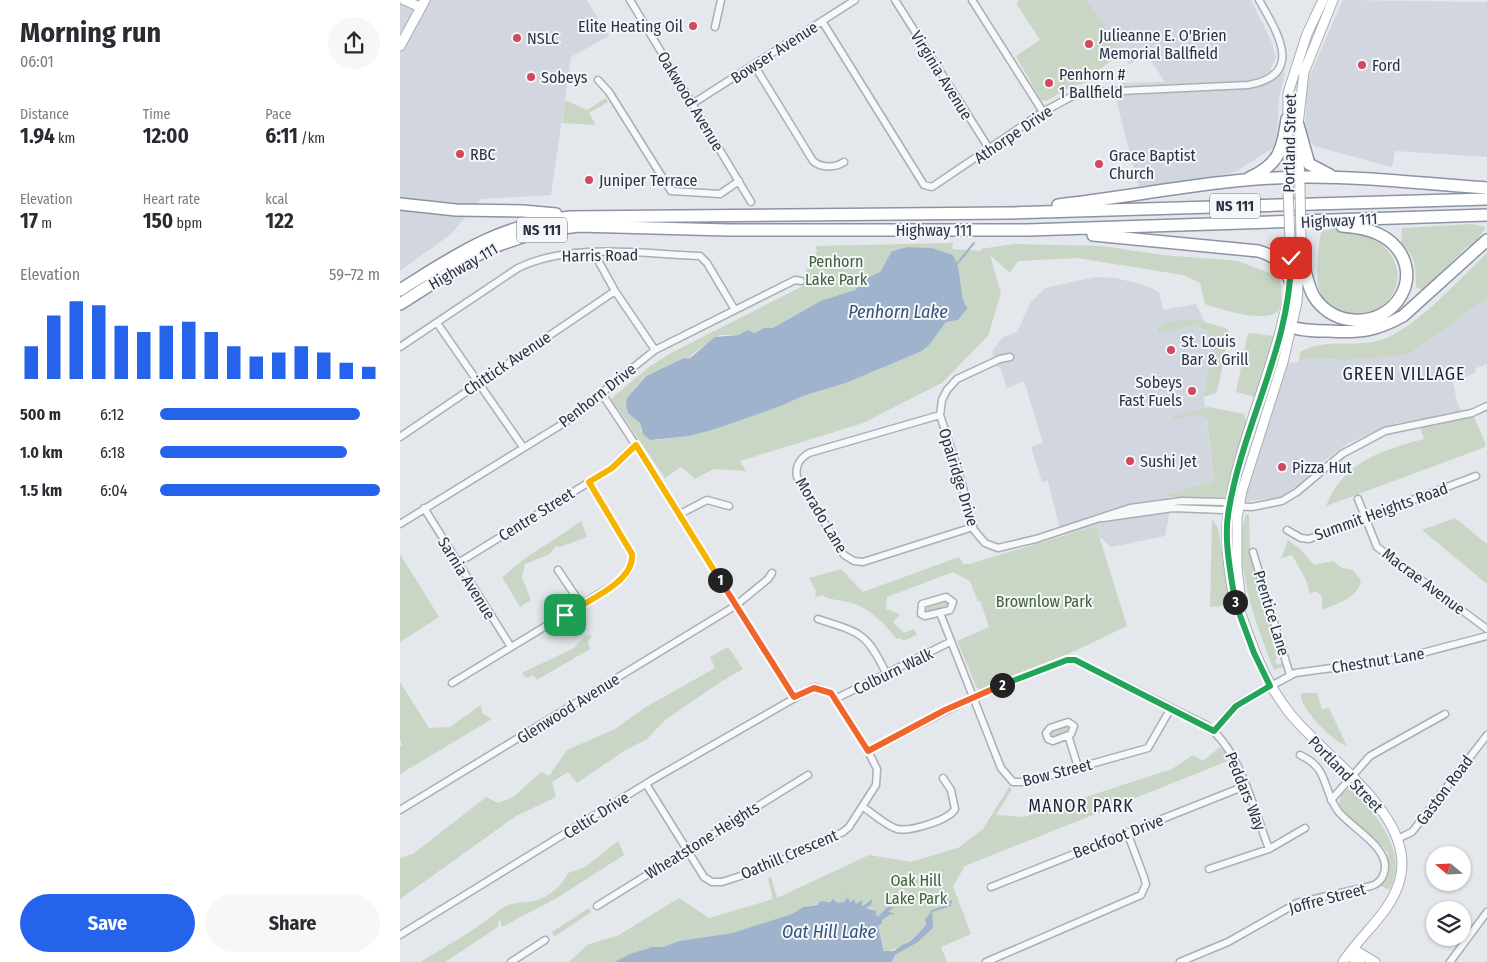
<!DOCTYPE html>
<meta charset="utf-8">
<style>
body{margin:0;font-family:"Fira Sans Condensed",sans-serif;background:#f7f7f7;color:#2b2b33;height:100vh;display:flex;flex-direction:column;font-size:19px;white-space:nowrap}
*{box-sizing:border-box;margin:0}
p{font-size:16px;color:#7c7c81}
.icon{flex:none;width:28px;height:28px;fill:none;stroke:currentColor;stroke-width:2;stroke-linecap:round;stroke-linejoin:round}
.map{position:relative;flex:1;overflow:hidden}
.details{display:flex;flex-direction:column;background:#fff;width:400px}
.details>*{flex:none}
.needle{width:32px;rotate:289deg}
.fabs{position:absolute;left:1026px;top:846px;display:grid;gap:10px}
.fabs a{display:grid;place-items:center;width:45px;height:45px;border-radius:50%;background:#fff;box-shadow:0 1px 4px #0004;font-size:25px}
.pin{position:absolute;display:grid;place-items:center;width:42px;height:42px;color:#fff;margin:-21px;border-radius:10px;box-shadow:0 2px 8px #0006}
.km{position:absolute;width:25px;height:25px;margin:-12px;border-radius:50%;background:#222;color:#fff;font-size:14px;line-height:25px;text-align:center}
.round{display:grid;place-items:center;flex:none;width:52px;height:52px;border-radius:26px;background:#f7f7f7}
.headline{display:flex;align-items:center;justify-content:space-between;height:85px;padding:0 20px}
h1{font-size:28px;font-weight:700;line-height:38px}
.stats{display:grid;grid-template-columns:repeat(3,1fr);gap:8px;height:85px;padding:5px 20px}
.stats div{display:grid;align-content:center}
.stats b{font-size:21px;font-weight:700}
.stats small{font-size:14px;font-weight:400}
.stats p{font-size:14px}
.chart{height:140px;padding:10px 20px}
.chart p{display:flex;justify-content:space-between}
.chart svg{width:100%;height:90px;margin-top:5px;stroke:#2563eb;stroke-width:6}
.primary-button{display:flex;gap:10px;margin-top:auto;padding:10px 20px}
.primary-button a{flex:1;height:58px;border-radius:30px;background:#2563eb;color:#fff;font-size:20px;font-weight:700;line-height:58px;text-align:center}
.primary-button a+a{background:#f7f7f7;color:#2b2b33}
ul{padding:0 20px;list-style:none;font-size:16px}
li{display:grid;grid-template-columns:80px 60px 1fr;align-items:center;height:38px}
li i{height:12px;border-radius:6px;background:#2563eb}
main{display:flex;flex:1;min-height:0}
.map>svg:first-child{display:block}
.built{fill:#d2d6de}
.green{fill:#c9d6c5;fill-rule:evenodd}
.water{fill:#9fb4cc}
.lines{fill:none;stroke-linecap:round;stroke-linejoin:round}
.stream{stroke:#9fb4cc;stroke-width:2}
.street-casing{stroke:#a9aeb7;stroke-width:9}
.secondary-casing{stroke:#a9aeb7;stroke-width:11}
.highway-casing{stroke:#8b94a3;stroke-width:14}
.street{stroke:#f7f8fa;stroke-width:6}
.secondary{stroke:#fff;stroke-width:9}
.highway{stroke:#fff;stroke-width:11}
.secondary-bridge-casing{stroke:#a9aeb7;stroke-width:11;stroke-linecap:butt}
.secondary-bridge{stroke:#fff;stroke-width:9}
.split-1-casing{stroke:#fff;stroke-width:10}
.split-2-casing{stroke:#fff;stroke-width:10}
.split-3-casing{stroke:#fff;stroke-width:10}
.split-4-casing{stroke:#fff;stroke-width:10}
.split-1{stroke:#f5b400;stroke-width:6}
.split-2{stroke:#f0652b;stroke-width:6}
.split-3{stroke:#22a559;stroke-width:6}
.split-4{stroke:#22a559;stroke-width:6}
.poi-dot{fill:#d1495b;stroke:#f4f6f9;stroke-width:2}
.labels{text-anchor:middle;stroke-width:4;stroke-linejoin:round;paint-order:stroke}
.shield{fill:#f4f6f9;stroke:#676e7b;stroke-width:1}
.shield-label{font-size:15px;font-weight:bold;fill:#2b3445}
.poi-label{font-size:16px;fill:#2b3445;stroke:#f4f6f9;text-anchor:start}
.street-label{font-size:16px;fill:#2b3445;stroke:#f4f6f9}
.park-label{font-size:16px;fill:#3f6138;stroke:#f4f6f9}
.water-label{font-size:18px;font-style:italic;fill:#34527a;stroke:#f4f6f9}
.neighbourhood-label{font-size:18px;letter-spacing:1px;fill:#1d2536;stroke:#f4f6f9}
</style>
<main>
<section class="details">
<div class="headline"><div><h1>Morning run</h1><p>06:01</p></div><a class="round"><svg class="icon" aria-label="share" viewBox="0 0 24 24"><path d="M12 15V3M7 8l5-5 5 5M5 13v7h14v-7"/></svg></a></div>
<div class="stats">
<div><p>Distance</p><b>1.94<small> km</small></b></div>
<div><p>Time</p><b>12:00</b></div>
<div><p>Pace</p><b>6:11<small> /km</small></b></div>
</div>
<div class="stats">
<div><p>Elevation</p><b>17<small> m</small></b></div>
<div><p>Heart rate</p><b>150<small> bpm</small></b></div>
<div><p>kcal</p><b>122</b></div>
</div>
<div class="chart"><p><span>Elevation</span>59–72 m</p>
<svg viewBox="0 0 160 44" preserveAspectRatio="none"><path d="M5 44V28M15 44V13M25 44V6M35 44V8M45 44V18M55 44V21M65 44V18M75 44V16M85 44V21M95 44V28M105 44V33M115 44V31M125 44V28M135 44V31M145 44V36M155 44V38"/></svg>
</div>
<ul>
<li><b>500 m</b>6:12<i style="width:91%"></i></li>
<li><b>1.0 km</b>6:18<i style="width:85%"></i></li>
<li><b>1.5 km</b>6:04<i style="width:100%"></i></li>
</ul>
<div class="primary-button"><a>Save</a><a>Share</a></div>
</section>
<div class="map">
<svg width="1087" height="962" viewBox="0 0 1087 962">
<rect width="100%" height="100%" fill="#e4e7ec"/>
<path class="built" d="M0 0H187L209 36 171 57 151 195 81 199 51 234 0 271Z
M687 0H851L872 43 876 57 870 70 885 73 879 99 876 146 835 172 794 182 738 186 716 99 721 83 765 82 746 54 729 65Z
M943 0 1087 2V157L995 151 992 167 914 146 905 134 907 86 910 75Z
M695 277 716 278 747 286 759 292 763 310 796 304 805 322 812 342 804 397 814 481 768 494 770 509 765 536 711 547 699 536 695 526 665 535 660 529 648 481 642 482 631 447 643 443 624 381 607 388 600 367H597L592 351 603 337 617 332 631 302 645 288Z
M1087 298V364L1076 368 1075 373 1053 382 1057 402 1063 413 997 423 969 434 947 444 924 461 898 487 881 497 836 503 841 480 878 363 898 362 906 358 945 360 1008 355Z"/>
<path class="green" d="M620 0H687L722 53 700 69 695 80 671 87 646 101 641 100 616 56 640 40 616 3Z
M206 98 208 102 189 113 196 125 162 123 165 100 187 110Z
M1072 224 1086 227 1075 243 1067 247 1023 290 1016 287C1016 269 1016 255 1001 244L1002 228Z
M950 226C961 233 980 240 988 251 1022 292 958 340 925 302 912 287 919 249 921 231Z
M553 243 552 249 582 251 580 249 614 244 702 246 763 255 838 261 869 273 878 268C880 280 884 294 880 307 874 327 819 309 805 304L800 283 783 275 677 258 618 261 610 273 590 255 601 293 588 336 542 383 463 423 340 461 346 471 314 469 295 479 281 467 265 478 211 399 249 367 271 353 405 285 404 275 417 251 415 246ZM508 247 532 248 553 255C564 273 558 297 568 308L558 320 546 322 530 344 522 351 446 383 403 396 381 406 290 436 256 440 241 431 240 423 227 410V398L245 376 284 358 289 359 292 354 320 335H339L349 331 355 333 364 328H373L420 301 455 290 469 277 480 272 493 250Z
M1087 253V298L1008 355 945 360 906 358 899 362 900 352C925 338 951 347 978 341 1014 331 1059 279 1087 253Z
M793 319 826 328 829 332 818 388 816 393 804 397 812 342 807 329H803L796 324 760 334 757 328 770 322Z
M848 333 874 336C872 357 862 377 854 397L836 392Z
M808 407 844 414 847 424 828 494 824 497H768V494L814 481 807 418 799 414 774 420 773 417Z
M1074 417 1086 445 1083 448 926 506C943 462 982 450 1024 439L1020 427Z
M846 514H849L850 549 880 651 875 662 877 665 882 663 885 666 874 670C857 627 831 560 846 514Z
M1055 518 1087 544V584L1022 530Z
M812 519 818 528 830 605 810 607Z
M181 521 187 537 160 547 156 546 150 554 125 564 122 577 131 600 120 607 102 577C112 570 122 560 131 554 148 544 164 533 181 521Z
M696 526 727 626 662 657 582 690 577 688 557 641 589 627 580 600 578 602 570 581 553 572 487 597 486 609 500 614 493 622 504 633 514 629 517 635 503 641 501 638 497 639C483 623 470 607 448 602 436 599 433 601 422 595L415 597 416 591 409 578 441 569 463 592 556 558H560L563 564H569Z
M888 540 900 549 914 565 933 561 942 568 953 570 961 581C958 598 936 604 922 610V596L915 591 910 594 906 580 892 555 881 558Z
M0 554 39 617 0 642Z
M547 600 549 604 548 607 531 613 523 612 524 607Z
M186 635 192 636 188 642 190 649 137 680 133 675 126 678 122 673 174 648Z
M328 647 343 669 322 681 265 720 247 739 224 751 177 783 168 772 152 782 156 797 116 816 0 899V858L13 854 86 797 98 803 113 797 141 772 149 776 167 750 215 729 246 707 315 668 310 657Z
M0 682 29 728 50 727 81 705 82 713 92 719 0 774V747L2 745 0 739Z
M901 693H917L922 709 929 708 947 746C935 744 898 707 901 693Z
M667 724 672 725 670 731 654 737 649 734 653 729Z
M820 747 827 755H825L828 761 565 866 553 886 571 934 541 947 547 962H492L495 955 518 942 533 928 531 912 529 917 525 919 526 926C515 937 502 948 485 952L478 926 482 920 491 914 493 915 487 912 494 907H488L477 917 476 911 466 907 470 906 469 900 461 906 456 904 453 899 449 902 446 899 444 902 438 903 435 900 403 907 392 914 332 933 279 941 263 947H252L230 954 214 962H169L187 945 219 935 279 898 309 918 373 899 368 878 371 877 377 898 469 855 511 862 558 848 583 829 609 787 612 789 596 815 624 817 772 769 793 755 803 761Z
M948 789 952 790C977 814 1010 855 989 890L980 885 988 876V853L983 847 947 815 939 804 941 794Z
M218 841 224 855 157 898 102 927 99 918 98 927 45 962H20C48 945 76 930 101 909 109 902 124 903 134 901 148 898 163 885 168 873L185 867Z
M189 908 191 912 154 937 152 932Z"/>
<path class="water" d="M507 247 532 248 553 255C564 273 558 298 568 308L558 320 546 322 530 344 522 351 446 383 403 396 381 406 318 428 290 436 250 440 243 434 240 423 228 413 226 406 227 398 246 376 284 358 289 359 315 337 339 335 347 330 355 333 364 328H373L420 301 455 290 469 277 480 272 492 251Z
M438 892 449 899 450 902 454 899 456 904 462 900V906L472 899 471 905 466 908 476 911 477 917 488 907H494L488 912 493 913 494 915 491 914 482 920V923L478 926 484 951H494C500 946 502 945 509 942 511 941 524 928 526 925L525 919 532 911 533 928 518 942 495 955 492 962H214L230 954 252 947H263L279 941 332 933 392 914 403 907 417 905 421 901 430 902 433 899 438 903 444 902 447 898Z"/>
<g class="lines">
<path class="stream" d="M556 265 574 243
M532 911 550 905 551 901"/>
<defs>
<path id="street" d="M230 0 351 202
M495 0 590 150
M572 0 643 112
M422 21 524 185 532 187 643 112 678 93 848 85C906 75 877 32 859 0
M315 27 321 0
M354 65 413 161C421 168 435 168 444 162
M198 80 209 92 271 191 320 194 339 181
M292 104 455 0
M194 253 215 291 255 350
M37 323 123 447
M0 347 118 268C171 242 242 254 300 256L307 263 335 310
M610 357 600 359 557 379 547 390 542 400 540 415 559 473 574 530 585 543 598 548 636 539 730 508 782 501 824 502 830 506 852 507 882 501 897 492 942 454 985 431 1072 413 1087 406
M202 394C269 493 329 597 394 697
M540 415 409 453C399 459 395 466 397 477L444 555 454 561 463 562 573 527
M0 437 215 291
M958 499 977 547 1087 629
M24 508 111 647
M280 514 307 500 329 506
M703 518 773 508 823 510 830 506
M0 524 164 423 255 350 395 280 401 281
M887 530 901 538 909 539 1076 476
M853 552 890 675
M58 563 212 468 236 445
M158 570 181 604
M546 597 553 602 550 610 525 616 521 614 522 604Z
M540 613 601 768 613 782H627L748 748 771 708
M418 619C461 633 466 632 486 673
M52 683 215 584C226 576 233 568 232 554L189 482
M435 699 550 642
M668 722 674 726 671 734 653 741 648 739 646 733 650 728Z
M814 731 836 705 895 673 999 659 1087 636
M668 735 678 767
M468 751 573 697 667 660H675L806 725C840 749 854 810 869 849
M931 800 970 756 1045 714
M463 807C474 814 485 825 497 829 510 832 549 820 555 809L551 790 543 778
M0 810 335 606 368 579 372 573
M997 839 1012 832 1087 735
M809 869 869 849 905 828
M591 887 845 786
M197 906 408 775
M0 935 252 780 414 687 431 693 468 751 477 769 476 785 449 827 443 832 365 868 322 882H312L304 877 246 784
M111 962 145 940
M586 962 741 895 746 884 744 877 727 832
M780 962 828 942 897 903 971 886C978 884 982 880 984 873 992 848 951 828 938 811 921 787 930 769 900 755
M1050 962 1087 912"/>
<path id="secondary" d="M4 0 20 7
M0 46 25 0
M900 188 898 125 904 72 933 0
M888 189V93L907 34 923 0
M890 240C891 254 892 267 891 281 890 296 885 310 882 324 866 388 837 450 828 515 824 542 829 573 834 599 835 604 839 609 841 614 854 650 864 680 888 711 922 756 1017 815 1000 879 992 912 961 934 943 962
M840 612 841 601 837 569V518L842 491 883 362 897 302 901 239
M953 949 975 962
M948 955 960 962"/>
<path id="highway" d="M898 125 909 164 930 175
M849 178C880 164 882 150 887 119
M0 204 56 210 123 211 156 214
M658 205C739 196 819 178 901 177 963 176 1025 184 1087 188
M693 235 858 251C877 256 883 265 891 282
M901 258C907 272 907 289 917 301 926 312 939 319 953 320 996 324 1026 275 992 243 979 231 959 227 942 226
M0 290C59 253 99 225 170 217L608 213 1087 199
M0 304 72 258 93 247 140 231 179 226 328 230H627L1087 215
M891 327C904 331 916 331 929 331 960 333 976 331 1003 316L1087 240"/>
</defs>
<use href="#street" class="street-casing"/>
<use href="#secondary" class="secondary-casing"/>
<use href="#highway" class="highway-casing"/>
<use href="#street" class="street"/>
<use href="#secondary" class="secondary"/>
<use href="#highway" class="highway"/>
<defs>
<path id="secondary-bridge" d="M900 188 901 239
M888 189 890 240"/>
</defs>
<use href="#secondary-bridge" class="secondary-bridge-casing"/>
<use href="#secondary-bridge" class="secondary-bridge"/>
</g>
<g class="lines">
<defs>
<path id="split-1" d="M165 615C186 601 235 582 232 554L189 482 212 468 236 445 320 580"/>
<path id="split-2" d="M320 580 394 697 414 688 431 693 468 751 545 710 602 685"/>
<path id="split-3" d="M602 685 667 660H675L814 731 836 706 870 686 854 653 835 602"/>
<path id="split-4" d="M835 602C831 573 824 543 828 515 841 427 891 347 891 258"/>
</defs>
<use href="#split-1" class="split-1-casing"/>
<use href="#split-2" class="split-2-casing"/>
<use href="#split-3" class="split-3-casing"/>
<use href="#split-4" class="split-4-casing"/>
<use href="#split-1" class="split-1"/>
<use href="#split-2" class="split-2"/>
<use href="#split-3" class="split-3"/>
<use href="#split-4" class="split-4"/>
</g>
<g class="poi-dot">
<circle cx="293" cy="26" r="5"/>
<circle cx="117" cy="38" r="5"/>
<circle cx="689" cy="44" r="5"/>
<circle cx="962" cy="65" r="5"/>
<circle cx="131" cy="77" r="5"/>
<circle cx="649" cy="83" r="5"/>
<circle cx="60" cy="154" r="5"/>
<circle cx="699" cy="164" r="5"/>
<circle cx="189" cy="180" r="5"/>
<circle cx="771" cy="350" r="5"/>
<circle cx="792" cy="391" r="5"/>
<circle cx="730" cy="461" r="5"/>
<circle cx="882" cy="467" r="5"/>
</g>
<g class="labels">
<g class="shield">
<rect x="810" y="193.5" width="50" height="25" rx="4"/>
<rect x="117" y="217.5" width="50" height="25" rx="4"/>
</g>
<g class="shield-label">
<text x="835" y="211">NS 111</text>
<text x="142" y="235">NS 111</text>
</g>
<g class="poi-label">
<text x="283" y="32" text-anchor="end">Elite Heating Oil</text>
<text x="699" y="41">Julieanne E. O'Brien<tspan x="699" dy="18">Memorial Ballfield</tspan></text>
<text x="127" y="44">NSLC</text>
<text x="972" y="71">Ford</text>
<text x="659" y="80">Penhorn #<tspan x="659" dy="18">1 Ballfield</tspan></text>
<text x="141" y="83">Sobeys</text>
<text x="70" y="160">RBC</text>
<text x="709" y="161">Grace Baptist<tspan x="709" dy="18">Church</tspan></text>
<text x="199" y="186">Juniper Terrace</text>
<text x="781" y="347">St. Louis<tspan x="781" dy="18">Bar &amp; Grill</tspan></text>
<text x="782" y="388" text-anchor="end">Sobeys<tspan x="782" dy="18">Fast Fuels</tspan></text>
<text x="740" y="467">Sushi Jet</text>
<text x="892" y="473">Pizza Hut</text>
</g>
<g class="street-label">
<text transform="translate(374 52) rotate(-33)" y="6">Bowser Avenue</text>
<text transform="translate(542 75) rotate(58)" y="6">Virginia Avenue</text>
<text transform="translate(291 101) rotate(59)" y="6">Oakwood Avenue</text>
<text transform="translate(613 134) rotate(-34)" y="6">Athorpe Drive</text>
<text transform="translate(889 143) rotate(-89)" y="6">Portland Street</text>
<text transform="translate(939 220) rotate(-3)" y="6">Highway 111</text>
<text x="534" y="236">Highway 111</text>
<text transform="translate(200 255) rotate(-1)" y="6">Harris Road</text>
<text transform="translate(63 266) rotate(-30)" y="6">Highway 111</text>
<text transform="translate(107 363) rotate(-34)" y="6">Chittick Avenue</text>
<text transform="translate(197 395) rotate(-38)" y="6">Penhorn Drive</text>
<text transform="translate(559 477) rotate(73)" y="6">Opalridge Drive</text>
<text transform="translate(981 511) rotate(-20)" y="6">Summit Heights Road</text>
<text transform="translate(136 514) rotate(-32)" y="6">Centre Street</text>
<text transform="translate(422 515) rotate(59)" y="6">Morado Lane</text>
<text transform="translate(67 578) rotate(58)" y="6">Sarnia Avenue</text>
<text transform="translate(1024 581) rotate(37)" y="6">Macrae Avenue</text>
<text transform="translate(872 613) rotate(73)" y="6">Prentice Lane</text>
<text transform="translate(978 660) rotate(-9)" y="6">Chestnut Lane</text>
<text transform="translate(493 671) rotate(-26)" y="6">Colburn Walk</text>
<text transform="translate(168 708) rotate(-32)" y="6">Glenwood Avenue</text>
<text transform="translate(657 772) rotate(-14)" y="6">Bow Street</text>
<text transform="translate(946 774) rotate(46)" y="6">Portland Street</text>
<text transform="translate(1044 790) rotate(-53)" y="6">Gaston Road</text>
<text transform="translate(846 791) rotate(68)" y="6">Peddars Way</text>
<text transform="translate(196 815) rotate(-32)" y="6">Celtic Drive</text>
<text transform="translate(718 836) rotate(-21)" y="6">Beckfoot Drive</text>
<text transform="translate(302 840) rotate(-32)" y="6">Wheatstone Heights</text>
<text transform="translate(389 854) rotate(-23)" y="6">Oathill Crescent</text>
<text transform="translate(927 898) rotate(-15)" y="6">Joffre Street</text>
</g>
<g class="park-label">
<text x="436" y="267">Penhorn<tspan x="436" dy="18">Lake Park</tspan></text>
<text x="644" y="607">Brownlow Park</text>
<text x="516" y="886">Oak Hill<tspan x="516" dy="18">Lake Park</tspan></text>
</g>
<g class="water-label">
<text x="498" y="318">Penhorn Lake</text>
<text x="429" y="938">Oat Hill Lake</text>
</g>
<g class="neighbourhood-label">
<text x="1004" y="380">GREEN VILLAGE</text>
<text x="681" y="812">MANOR PARK</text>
</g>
</g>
</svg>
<div class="fabs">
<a><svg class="needle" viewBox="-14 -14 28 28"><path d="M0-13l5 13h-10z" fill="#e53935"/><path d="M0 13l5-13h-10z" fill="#7c7c81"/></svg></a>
<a><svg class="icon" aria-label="layers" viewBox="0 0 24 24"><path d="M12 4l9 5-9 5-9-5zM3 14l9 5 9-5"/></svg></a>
</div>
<div class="pin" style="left:165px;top:615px;background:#1e9e55"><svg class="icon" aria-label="arrive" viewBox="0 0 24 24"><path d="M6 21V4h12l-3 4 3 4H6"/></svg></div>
<div class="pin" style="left:891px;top:258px;background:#d93025"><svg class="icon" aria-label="check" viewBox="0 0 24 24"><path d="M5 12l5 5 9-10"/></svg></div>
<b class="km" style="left:320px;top:580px">1</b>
<b class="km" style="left:602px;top:685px">2</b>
<b class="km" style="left:835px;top:602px">3</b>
</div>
</main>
